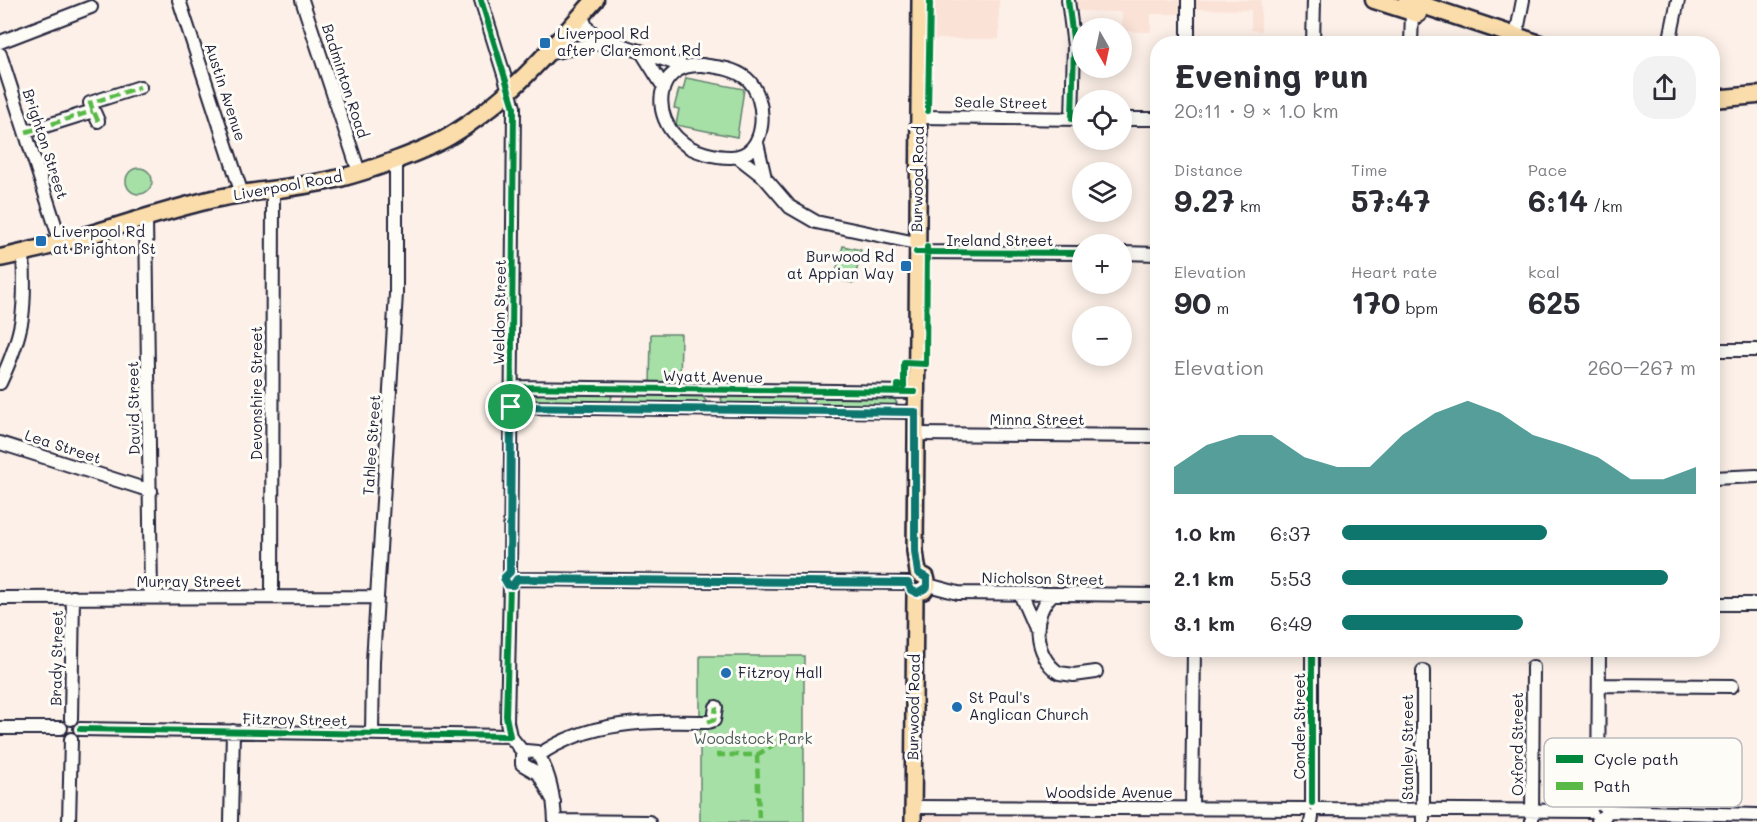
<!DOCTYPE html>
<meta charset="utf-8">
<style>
body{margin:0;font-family:Mali,sans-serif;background:#f2f2f3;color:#2b2b33;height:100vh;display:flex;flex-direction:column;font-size:22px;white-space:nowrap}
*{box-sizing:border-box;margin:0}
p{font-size:20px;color:#7c7c81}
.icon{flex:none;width:33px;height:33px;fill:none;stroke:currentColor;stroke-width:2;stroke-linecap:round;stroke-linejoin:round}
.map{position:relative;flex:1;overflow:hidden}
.side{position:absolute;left:1150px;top:36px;width:570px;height:621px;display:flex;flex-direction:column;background:#fff;border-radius:24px;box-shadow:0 3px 15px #0003}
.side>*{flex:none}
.needle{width:39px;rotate:171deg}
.buttons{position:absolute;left:1072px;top:18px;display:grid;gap:12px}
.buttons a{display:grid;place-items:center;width:60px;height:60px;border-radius:50%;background:#fff;box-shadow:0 3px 15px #0003;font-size:30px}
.pin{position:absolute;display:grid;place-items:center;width:51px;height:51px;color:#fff;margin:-26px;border:3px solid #fff;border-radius:50%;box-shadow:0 2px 6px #0007}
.round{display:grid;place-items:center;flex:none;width:63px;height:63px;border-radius:24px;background:#f2f2f3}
.headline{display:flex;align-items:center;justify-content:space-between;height:102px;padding:0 24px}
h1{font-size:33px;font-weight:700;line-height:45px}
.metrics{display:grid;grid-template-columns:repeat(3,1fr);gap:9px;height:102px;padding:6px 24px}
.metrics div{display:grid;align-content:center}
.metrics b{font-size:30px;font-weight:700}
.metrics small{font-size:16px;font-weight:400}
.metrics p{font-size:16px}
.chart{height:168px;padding:12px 24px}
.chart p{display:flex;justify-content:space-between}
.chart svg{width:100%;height:108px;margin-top:6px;fill:#0f766e;opacity:.7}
ul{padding:0 24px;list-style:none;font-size:20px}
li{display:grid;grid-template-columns:96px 72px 1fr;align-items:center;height:45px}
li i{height:15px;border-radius:8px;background:#0f766e}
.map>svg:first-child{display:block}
.built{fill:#fbe2d7}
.green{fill:#a6e0a6;stroke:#648170;stroke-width:1.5}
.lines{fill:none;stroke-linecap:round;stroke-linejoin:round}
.minor-casing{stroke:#22223b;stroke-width:16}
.major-casing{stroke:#22223b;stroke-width:20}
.highway-casing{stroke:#22223b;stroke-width:21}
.minor{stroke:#fdfcf7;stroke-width:12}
.major{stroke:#faddab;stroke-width:15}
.highway{stroke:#faddab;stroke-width:16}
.quiet{stroke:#58b947;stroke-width:4.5;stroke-dasharray:9 4.5;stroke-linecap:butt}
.cycleway-casing{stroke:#fdfcf7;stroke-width:10}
.cycleway{stroke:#00873e;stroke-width:6}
.route-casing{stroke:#fff;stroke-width:12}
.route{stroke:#0f766e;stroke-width:8}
.poi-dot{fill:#1f6fb2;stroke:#fdfcf7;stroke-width:2}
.labels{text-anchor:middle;stroke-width:6;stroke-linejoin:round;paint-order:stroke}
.poi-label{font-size:15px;fill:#22223b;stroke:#fdfcf7;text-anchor:start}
.street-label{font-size:15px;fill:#22223b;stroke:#fdfcf7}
.park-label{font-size:15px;fill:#4a5b5b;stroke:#fdfcf7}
.key{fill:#fdfcf7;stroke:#bbbbbf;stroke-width:1.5}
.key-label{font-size:16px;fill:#22223b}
</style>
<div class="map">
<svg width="1757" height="822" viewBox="0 0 1757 822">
<rect width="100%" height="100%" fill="#fcf0e8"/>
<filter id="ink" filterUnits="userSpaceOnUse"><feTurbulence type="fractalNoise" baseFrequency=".0167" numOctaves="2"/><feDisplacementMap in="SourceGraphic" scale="12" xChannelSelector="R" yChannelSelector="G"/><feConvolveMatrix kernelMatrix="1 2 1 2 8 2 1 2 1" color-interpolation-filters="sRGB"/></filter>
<g filter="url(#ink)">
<path class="built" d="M931 0H999V39H930Z
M1076 0H1261V31L1251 30V10L1194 9 1181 14H1151V32L1122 31V12L1076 11Z
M924 815 962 816V822H924Z"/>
<path class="green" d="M686 78 744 89 737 137 676 125 679 109 674 108 679 89 683 90Z
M126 181a13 13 0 1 1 26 0a13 13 0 1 1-26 0Z
M843 246 861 250 854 283 834 279Z
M651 334H681L680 389H650Z
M518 392 609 394 612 397 609 403 518 402Z
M625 394H701L706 401 703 404H627L622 401Z
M726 394 800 395 805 402 802 405H724L721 399Z
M816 396H892L897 403 894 406H818L813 403Z
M700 656H804V822H700Z"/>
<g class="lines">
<defs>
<path id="minor" d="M179 0 242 194
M302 0 359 172
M481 0 514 107 510 572
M1068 0 1074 46 1072 119
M581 15 587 28 598 37 683 66
M1516 36 1523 0
M0 42 91 7
M1188 44V0
M1313 44 1314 0
M1411 44 1412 12
M1669 44 1678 0
M641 51 663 86
M0 54 61 243
M547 54 607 41
M702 65C717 67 733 68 746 78 769 97 769 158 730 157 716 157 693 152 682 142 650 117 654 63 702 65Z
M919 117 1083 119
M1122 119H1158
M98 121 90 103 140 87
M26 132 93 111
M757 143 765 178
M738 157 765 178 790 207 816 222 916 243
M146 218 151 597
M916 252 1083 253
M1122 253 1158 254
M1713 350H1757
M0 383C24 332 26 309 23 253
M511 387 915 392
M511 407 915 412
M915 434 1158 436
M0 443 151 491
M1713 478 1757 476
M517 579 908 583
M510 585 507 722 510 736 523 752
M928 585 958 593 1158 595
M1020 594 1034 626
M1053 594C1030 614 1033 656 1059 673L1074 675 1096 672
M272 597 273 189
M0 598 377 597
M1713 604H1757
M1423 671V822
M1599 685 1732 686
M71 719 73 597
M0 728H61
M80 729 510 736
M372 734 373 661 396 294V158
M539 755C589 720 650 721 708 722L714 720 716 707
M554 802 539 774 522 764V755L526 751 537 752C550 775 554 796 555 822
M1312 803V650
M1598 804 1599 650
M913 807 1305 809
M1192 808 1194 650
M1318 809 1591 811
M1606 811 1757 815
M1598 819 1605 816 1606 811
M555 821 649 822
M69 822 71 739
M231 822 233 731
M1311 822 1312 817
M1532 822 1533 667"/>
<path id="major" d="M918 573 915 551 920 0
M915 593 924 591 928 585 926 577 918 573
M913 822 915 593"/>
<path id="highway" d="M1374 0 1418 14
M1407 0 1540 44
M1713 99 1757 95
M0 258C68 244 134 219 201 202 246 190 294 190 340 178 368 171 425 151 450 136 507 102 551 49 595 0"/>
</defs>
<use href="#minor" class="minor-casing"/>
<use href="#major" class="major-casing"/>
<use href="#highway" class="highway-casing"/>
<use href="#minor" class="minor"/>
<use href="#major" class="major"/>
<use href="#highway" class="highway"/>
<path class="quiet" d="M98 121 90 103 140 87
M26 132 93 111
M708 722 714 720 716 707
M716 755H757L778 742 805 741
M757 755 759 822"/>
<defs>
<path id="cycleway" d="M481 0 514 107 510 572
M1068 0 1074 46 1072 119H1083
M928 111 930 0
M916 252 1083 253
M511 387 915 392
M898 391V385L904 386V363L926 364 927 247
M511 407 915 412
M80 729 510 736 506 716 510 585
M1312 803V650"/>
</defs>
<use href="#cycleway" class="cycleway-casing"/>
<use href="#cycleway" class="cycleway"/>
</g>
</g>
<g class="lines" filter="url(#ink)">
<defs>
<path id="route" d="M511 407 915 412V551L918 573 927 578V587L917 593 911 590 908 583 517 579 513 585H508L504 578 510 572Z"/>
</defs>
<use href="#route" class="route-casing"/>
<use href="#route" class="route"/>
</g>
<g class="poi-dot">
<rect x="539" y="37" width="12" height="12" rx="3"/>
<rect x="35" y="235" width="12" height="12" rx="3"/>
<rect x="900" y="260" width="12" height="12" rx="3"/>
<circle cx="726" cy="673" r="6"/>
<circle cx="957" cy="707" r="6"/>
</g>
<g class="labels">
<g class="poi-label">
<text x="557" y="39">Liverpool Rd<tspan x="557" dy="17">after Claremont Rd</tspan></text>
<text x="53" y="237">Liverpool Rd<tspan x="53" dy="17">at Brighton St</tspan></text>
<text x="894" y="262" text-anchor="end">Burwood Rd<tspan x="894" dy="17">at Appian Way</tspan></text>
<text x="738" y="678">Fitzroy Hall</text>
<text x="969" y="703">St Paul's<tspan x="969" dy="17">Anglican Church</tspan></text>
</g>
<g class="street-label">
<text transform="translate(345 81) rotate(72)" y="5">Badminton Road</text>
<text transform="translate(225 92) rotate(72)" y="5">Austin Avenue</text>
<text transform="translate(1001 103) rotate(1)" y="5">Seale Street</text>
<text transform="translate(45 144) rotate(72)" y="5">Brighton Street</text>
<text transform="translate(918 179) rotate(-89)" y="5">Burwood Road</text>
<text transform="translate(288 186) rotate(-10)" y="5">Liverpool Road</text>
<text x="1000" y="246">Ireland Street</text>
<text transform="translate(500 312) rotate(-89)" y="5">Weldon Street</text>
<text transform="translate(713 377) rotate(1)" y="5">Wyatt Avenue</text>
<text transform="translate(257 393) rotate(-90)" y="5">Devonshire Street</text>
<text transform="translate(134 408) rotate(-91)" y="5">David Street</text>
<text x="1037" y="425">Minna Street</text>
<text transform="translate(372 445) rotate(-86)" y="5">Tahlee Street</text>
<text transform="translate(63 447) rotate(18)" y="5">Lea Street</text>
<text transform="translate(1043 579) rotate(1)" y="5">Nicholson Street</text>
<text x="189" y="587">Murray Street</text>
<text transform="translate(57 658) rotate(-89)" y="5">Brady Street</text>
<text transform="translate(914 707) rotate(-89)" y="5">Burwood Road</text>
<text transform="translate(295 720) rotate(1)" y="5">Fitzroy Street</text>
<text transform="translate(1300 726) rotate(-90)" y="5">Conder Street</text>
<text transform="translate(1518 744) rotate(-90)" y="5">Oxford Street</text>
<text transform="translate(1408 747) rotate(-90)" y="5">Stanley Street</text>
<text x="1109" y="798">Woodside Avenue</text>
</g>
<g class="park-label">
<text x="753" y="744">Woodstock Park</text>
</g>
</g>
<rect x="1544" y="738" width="198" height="69" rx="9" class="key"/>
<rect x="1556" y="755" width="27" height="8" fill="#00873e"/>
<rect x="1556" y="782" width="27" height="8" fill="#58b947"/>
<g class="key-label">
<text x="1594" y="765">Cycle path</text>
<text x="1594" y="792">Path</text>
</g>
</svg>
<div class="buttons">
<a><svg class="needle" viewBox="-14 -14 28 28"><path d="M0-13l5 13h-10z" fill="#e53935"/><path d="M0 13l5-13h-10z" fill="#7c7c81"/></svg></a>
<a><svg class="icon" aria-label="locate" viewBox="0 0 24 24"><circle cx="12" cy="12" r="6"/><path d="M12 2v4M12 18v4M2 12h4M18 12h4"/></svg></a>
<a><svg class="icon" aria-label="layers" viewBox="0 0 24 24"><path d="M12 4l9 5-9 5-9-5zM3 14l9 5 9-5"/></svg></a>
<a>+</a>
<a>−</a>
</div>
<div class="pin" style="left:511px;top:407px;background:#1e9e55"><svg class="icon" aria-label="arrive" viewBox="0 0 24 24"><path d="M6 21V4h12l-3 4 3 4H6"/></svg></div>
<section class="side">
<div class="headline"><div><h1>Evening run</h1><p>20:11 · 9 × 1.0 km</p></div><a class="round"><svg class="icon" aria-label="share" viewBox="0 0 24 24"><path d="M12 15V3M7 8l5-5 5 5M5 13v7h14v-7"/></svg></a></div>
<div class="metrics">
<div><p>Distance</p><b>9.27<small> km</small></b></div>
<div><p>Time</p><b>57:47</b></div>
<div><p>Pace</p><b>6:14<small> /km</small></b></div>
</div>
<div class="metrics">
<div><p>Elevation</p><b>90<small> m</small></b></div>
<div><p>Heart rate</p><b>170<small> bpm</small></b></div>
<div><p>kcal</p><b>625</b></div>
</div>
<div class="chart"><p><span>Elevation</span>260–267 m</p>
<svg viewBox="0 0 160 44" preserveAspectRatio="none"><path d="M0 44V33L10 24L20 20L30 20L40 29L50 33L60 33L70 20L80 11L90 6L100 11L110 20L120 24L130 29L140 38L150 38L160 33V44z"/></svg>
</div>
<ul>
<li><b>1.0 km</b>6:37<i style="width:58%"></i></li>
<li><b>2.1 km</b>5:53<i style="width:92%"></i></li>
<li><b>3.1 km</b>6:49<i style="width:51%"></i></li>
</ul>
</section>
</div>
